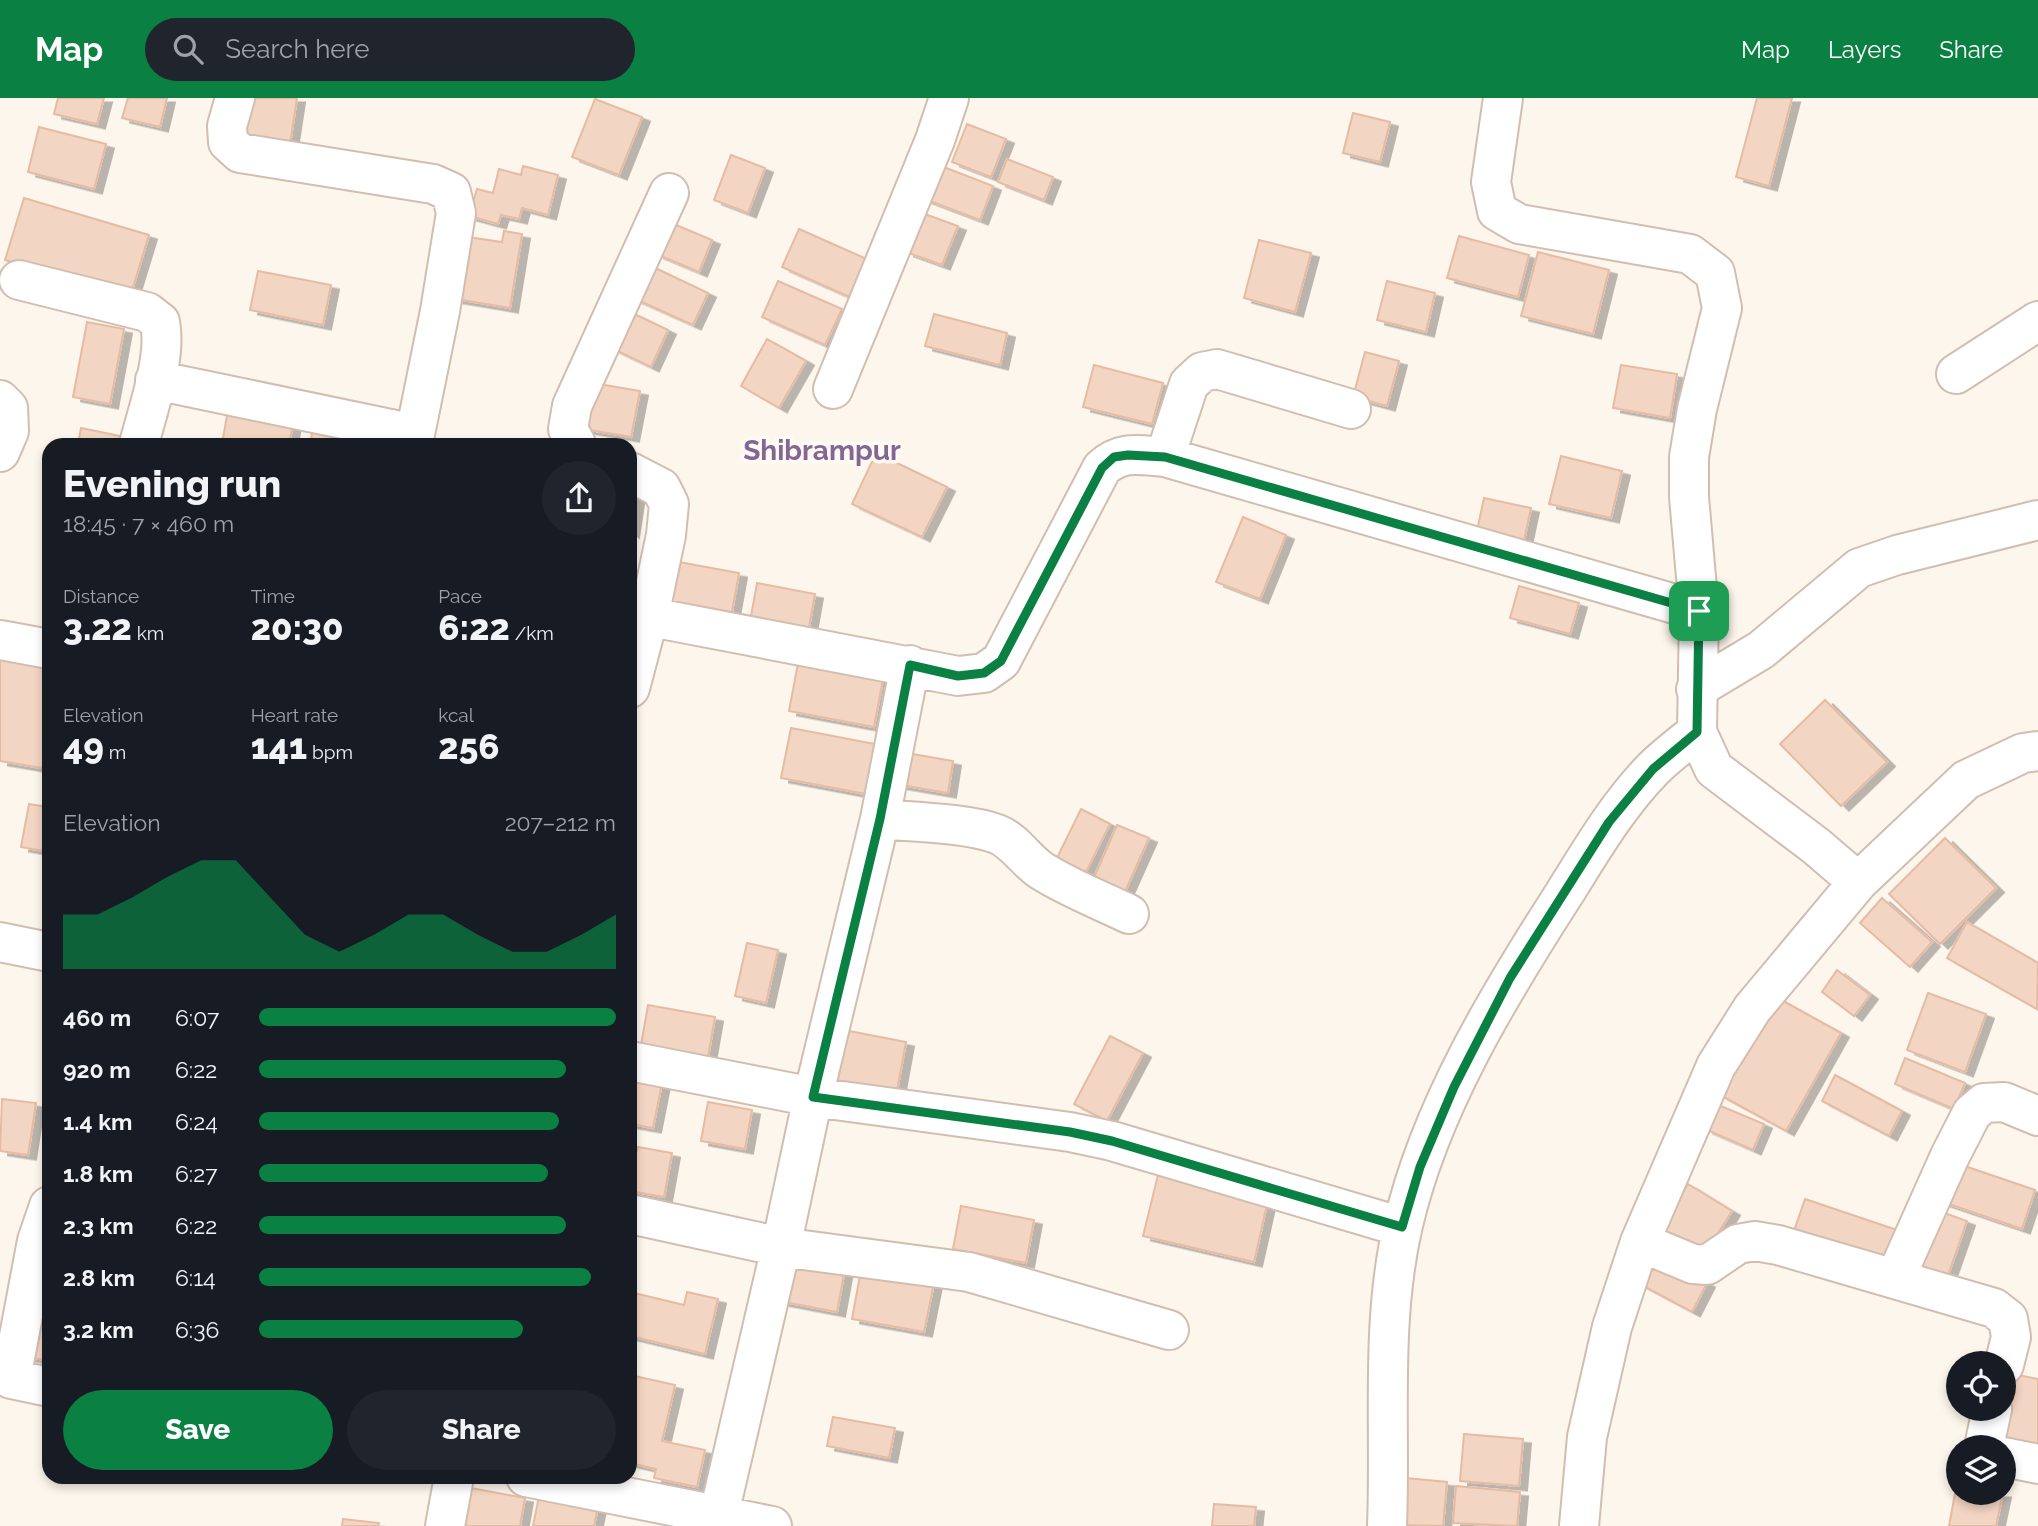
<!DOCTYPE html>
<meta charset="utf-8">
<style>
body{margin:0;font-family:Raleway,sans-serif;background:#20242c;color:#f1f3f6;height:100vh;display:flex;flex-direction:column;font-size:26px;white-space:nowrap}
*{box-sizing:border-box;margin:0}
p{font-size:23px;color:#9ea1a6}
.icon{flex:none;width:38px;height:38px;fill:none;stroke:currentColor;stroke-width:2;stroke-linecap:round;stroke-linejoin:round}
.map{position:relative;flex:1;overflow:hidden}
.side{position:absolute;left:42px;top:340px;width:595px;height:1046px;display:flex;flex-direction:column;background:#171b24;border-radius:21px;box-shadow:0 4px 10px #0003}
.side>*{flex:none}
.fabs{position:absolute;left:1946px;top:1253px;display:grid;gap:14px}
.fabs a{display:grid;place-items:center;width:70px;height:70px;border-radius:50%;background:#171b24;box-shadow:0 4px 10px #0003;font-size:35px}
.pin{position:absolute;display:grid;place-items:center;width:60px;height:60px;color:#fff;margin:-30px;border-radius:14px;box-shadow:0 4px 10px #0006}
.round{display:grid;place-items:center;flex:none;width:74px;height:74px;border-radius:37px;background:#20242c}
.headline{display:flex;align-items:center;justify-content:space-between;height:119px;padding:0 21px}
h1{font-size:38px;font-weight:800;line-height:52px}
.figures{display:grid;grid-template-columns:repeat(3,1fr);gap:10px;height:119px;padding:7px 21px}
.figures div{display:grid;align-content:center}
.figures b{font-size:35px;font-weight:800}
.figures small{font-size:19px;font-weight:400}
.figures p{font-size:19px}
.chart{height:196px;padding:14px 21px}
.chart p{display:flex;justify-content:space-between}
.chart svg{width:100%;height:126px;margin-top:7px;fill:#0b8043;opacity:.7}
.primary-button{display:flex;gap:14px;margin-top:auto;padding:14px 21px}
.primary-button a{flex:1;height:80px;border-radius:42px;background:#0b8043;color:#fff;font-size:28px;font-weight:800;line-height:80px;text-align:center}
.primary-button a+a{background:#20242c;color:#f1f3f6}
ul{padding:0 21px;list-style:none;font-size:23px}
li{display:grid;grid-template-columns:112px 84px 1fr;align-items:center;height:52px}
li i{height:18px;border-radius:9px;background:#0b8043}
header{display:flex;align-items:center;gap:42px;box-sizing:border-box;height:98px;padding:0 35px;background:#0b8043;color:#fff}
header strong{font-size:33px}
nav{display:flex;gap:38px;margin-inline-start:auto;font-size:24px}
.search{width:490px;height:63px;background:#20242c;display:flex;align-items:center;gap:18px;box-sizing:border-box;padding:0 24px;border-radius:38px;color:#9ea1a6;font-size:26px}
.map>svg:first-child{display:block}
.building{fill:#f3d5c3;stroke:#e6bba3;stroke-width:2;filter:url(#shadow)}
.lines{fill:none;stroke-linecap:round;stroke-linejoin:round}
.minor-casing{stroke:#d1beb0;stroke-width:42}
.minor{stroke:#fff;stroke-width:38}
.route-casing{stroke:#fff;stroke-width:14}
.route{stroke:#0b8043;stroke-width:9}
.labels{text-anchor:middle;stroke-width:7;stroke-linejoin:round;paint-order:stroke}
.district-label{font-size:28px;font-weight:bold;fill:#846695;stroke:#fffaf3}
</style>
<header>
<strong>Map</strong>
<div class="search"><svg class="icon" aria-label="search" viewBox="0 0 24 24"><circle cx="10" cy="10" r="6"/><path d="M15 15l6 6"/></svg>Search here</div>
<nav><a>Map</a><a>Layers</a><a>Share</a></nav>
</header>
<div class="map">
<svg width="2038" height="1428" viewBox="0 0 2038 1428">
<defs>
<filter id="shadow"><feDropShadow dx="8" dy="4.5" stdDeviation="0" flood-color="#0004"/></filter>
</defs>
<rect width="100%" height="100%" fill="#fdf6ec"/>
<path class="building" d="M58 0H104L97 26 54 16Z
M128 0H167L160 29 122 20Z
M247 0H297L290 46 240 37Z
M1757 0H1792L1769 88 1736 79Z
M595 1 642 19 619 77 572 59Z
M1353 15 1390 24 1380 64 1343 55Z
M967 26 1006 41 991 79 952 64Z
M39 29 106 46 94 91 28 74Z
M731 57 765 70 748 115 714 102Z
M1007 61 1053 79 1044 102 998 84Z
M936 66 993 88 980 122 922 100Z
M523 68 558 77 548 117 522 110 519 121 501 117 498 126 469 118 477 91 493 95 499 71 521 77Z
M24 100 149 137 130 199 5 162Z
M922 115 958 128 942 167 906 154Z
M669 124 712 142 699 174 656 156Z
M799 131 869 162 852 200 782 169Z
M504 133 522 136 510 210 450 200 460 138 502 144Z
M1459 138 1529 157 1518 199 1447 180Z
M1259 142 1311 155 1295 214 1244 200Z
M1538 154 1609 172 1593 236 1521 218Z
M649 167 708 195 693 227 633 200Z
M258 173 331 187 323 227 250 212Z
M778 183 842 211 825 247 762 219Z
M1387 183 1435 195 1426 234 1377 222Z
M626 212 668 232 651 269 609 249Z
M934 216 1007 235 1000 267 925 248Z
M87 224 124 231 110 306 73 299Z
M767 241 806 263 779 310 741 288Z
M1365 254 1399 263 1387 308 1353 299Z
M1094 267 1163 285 1152 326 1083 309Z
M1621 267 1677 276 1670 320 1613 310Z
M593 285 640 293 631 339 584 331Z
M227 317 294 321 289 346H222Z
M81 330 120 338 118 346H78Z
M313 330 383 346H310Z
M876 355 947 389 922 439 852 406Z
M1561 358 1622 373 1611 420 1549 406Z
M630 388 638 389 631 435 630 434Z
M1484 400 1531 410 1522 452 1475 442Z
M1243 419 1286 437 1260 501 1216 484Z
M668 462 739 475 731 519 659 505Z
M757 485 815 496 808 535 750 524Z
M1519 488 1579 505 1570 536 1510 520Z
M0 558 49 567V635L42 670 0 663Z
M799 560 884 576 874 629 789 613Z
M1825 602 1887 664 1841 708 1780 646Z
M791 630 875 646 866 696 781 680Z
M901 654 953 663 948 695 895 686Z
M29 706 49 709V754L21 749Z
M1081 711 1110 726 1082 782 1053 768Z
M1117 727 1149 740 1124 796 1093 782Z
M1945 740 1996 790 1940 846 1889 796Z
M1882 800 1932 844 1910 869 1860 825Z
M1967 824 2038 865 2037 911 1947 860Z
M747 845 778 852 766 905 735 898Z
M1837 872 1870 897 1854 918 1822 894Z
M1928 895 1986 916 1965 974 1907 952Z
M1774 898 1841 935 1786 1033 1720 997Z
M648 907 715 919 708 959 641 947Z
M834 930 906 944 897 993 825 980Z
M1110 938 1143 955 1107 1023 1074 1006Z
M1905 960 1965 985 1954 1011 1895 986Z
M1835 977 1902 1013 1889 1038 1822 1003Z
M630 979 662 985 653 1030 630 1026Z
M2 1001 36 1005 28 1057 0 1053Z
M708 1004 752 1012 745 1051 701 1043Z
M1716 1006 1764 1026 1753 1052 1705 1031Z
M638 1049 672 1055 664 1099 630 1093V1058L635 1059Z
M1950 1063 2035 1092 2022 1131 1937 1102Z
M1158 1077 1268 1102 1254 1164 1143 1138Z
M1688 1086 1732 1113 1701 1162 1657 1134Z
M1805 1101 1900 1133 1888 1169 1793 1136Z
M961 1108 1034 1122 1026 1165 953 1151Z
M1928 1109 1967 1123 1946 1183 1907 1169Z
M1649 1154 1707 1185 1692 1214 1634 1183Z
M788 1160 845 1171 837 1214 779 1203Z
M49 1172V1263L19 1257Z
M861 1172 934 1185 924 1234 852 1221Z
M630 1194 684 1207 687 1194 718 1201 705 1256 630 1238Z
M2009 1275 2038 1281V1358L2004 1350V1300Z
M630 1277 675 1287 662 1343 705 1352 697 1389 654 1380 656 1371 630 1365Z
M833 1319 895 1330 889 1360 827 1348Z
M1464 1336 1523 1341 1519 1388 1460 1383Z
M1958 1379V1395H2003L1996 1428H1949Z
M1406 1380 1447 1384 1443 1428 1402 1427Z
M460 1388 525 1400 520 1428H459Z
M1456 1388 1520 1394 1517 1428 1453 1425Z
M539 1398 598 1409 594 1428H533Z
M1214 1406 1256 1409 1254 1428H1212Z
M343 1421 379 1425 378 1428H342Z"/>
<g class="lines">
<defs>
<path id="minor" d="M235 0 227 28 228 44 240 55 433 86 451 94 456 115 440 213 413 346
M1503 0 1491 84 1497 113 1519 126 1690 156 1715 175 1722 210 1697 311 1689 359V399L1699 513 1697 634 1714 671 1816 748 1858 784
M19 182 147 214 160 224C167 259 148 311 139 346
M1956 276 2038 223
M155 282 415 336
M833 291 935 42 949 0
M0 302 8 310 9 333 0 354
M576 346 568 331 572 308 669 95
M1165 359 1189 286 1202 274 1217 271 1351 311
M630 374 661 390 669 406 666 437 649 518 630 590
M630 515 958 578 984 575 1001 563 1102 370C1122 352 1139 357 1165 359L1699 513
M0 542 49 551
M910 567 880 721 813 999 781 1149 969 1174 1169 1232
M1696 591 1761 552 1859 470 1897 457 2038 422
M880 721C912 724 969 725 997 736 1015 743 1026 763 1042 773 1069 790 1100 802 1129 816
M0 844 49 854
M630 963 813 999 1070 1034 1112 1043 1402 1129
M49 1108 37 1143 49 1147
M630 1116 781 1149 719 1416 718 1428
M37 1143 11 1281 49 1289
M1640 1144 1693 1166 1707 1167 1738 1146 1755 1143 1778 1147 1994 1210 2008 1221 2011 1239 2004 1267
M1895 1181 1950 1058 1972 1015 1984 1005 2004 1004 2038 1018
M1988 1349 1985 1344 1992 1311
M2004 1359 2038 1366
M526 1379 772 1428
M445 1428 454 1379
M1387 1428C1391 1329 1380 1225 1403 1127 1430 1010 1499 897 1564 796 1591 753 1617 708 1653 671 1666 658 1682 646 1697 634
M1579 1428 1587 1339 1612 1229 1640 1144 1716 968 1752 911 1858 784 1966 682 2023 655 2038 653"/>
</defs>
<use href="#minor" class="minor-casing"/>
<use href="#minor" class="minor"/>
</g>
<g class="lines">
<defs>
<path id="route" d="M1128 357 1165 359 1699 513 1697 634 1653 671 1609 724 1510 880 1454 989 1420 1069 1402 1129 1112 1043 1070 1034 813 999 880 721 910 567 958 578 984 575 1001 563 1102 370 1114 359Z"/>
</defs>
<use href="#route" class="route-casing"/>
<use href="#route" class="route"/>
</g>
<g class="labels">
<g class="district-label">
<text x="822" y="362">Shibrampur</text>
</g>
</g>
</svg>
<div class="fabs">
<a><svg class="icon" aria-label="locate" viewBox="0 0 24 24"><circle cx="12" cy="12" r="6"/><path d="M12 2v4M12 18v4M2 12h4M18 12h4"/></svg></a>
<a><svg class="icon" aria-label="layers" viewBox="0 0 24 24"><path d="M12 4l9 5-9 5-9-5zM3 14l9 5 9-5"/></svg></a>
</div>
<div class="pin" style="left:1699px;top:513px;background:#1e9e55"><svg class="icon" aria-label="arrive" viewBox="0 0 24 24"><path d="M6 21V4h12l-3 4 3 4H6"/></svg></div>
<section class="side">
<div class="headline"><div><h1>Evening run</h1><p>18:45 · 7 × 460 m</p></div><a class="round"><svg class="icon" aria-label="share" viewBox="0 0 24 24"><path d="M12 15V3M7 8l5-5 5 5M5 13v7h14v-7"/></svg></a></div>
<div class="figures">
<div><p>Distance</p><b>3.22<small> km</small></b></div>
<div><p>Time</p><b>20:30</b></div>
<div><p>Pace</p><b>6:22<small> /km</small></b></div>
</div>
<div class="figures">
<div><p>Elevation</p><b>49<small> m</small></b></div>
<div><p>Heart rate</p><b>141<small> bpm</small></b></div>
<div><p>kcal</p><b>256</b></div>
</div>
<div class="chart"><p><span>Elevation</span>207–212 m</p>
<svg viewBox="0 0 160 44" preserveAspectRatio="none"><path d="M0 44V25L10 25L20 19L30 12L40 6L50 6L60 19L70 32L80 38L90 32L100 25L110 25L120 32L130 38L140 38L150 32L160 25V44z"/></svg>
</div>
<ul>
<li><b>460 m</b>6:07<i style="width:100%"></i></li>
<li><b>920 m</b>6:22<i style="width:86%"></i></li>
<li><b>1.4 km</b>6:24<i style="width:84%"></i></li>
<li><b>1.8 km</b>6:27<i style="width:81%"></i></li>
<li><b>2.3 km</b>6:22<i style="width:86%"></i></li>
<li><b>2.8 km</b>6:14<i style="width:93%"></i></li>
<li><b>3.2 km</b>6:36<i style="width:74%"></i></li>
</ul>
<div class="primary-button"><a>Save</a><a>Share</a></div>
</section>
</div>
